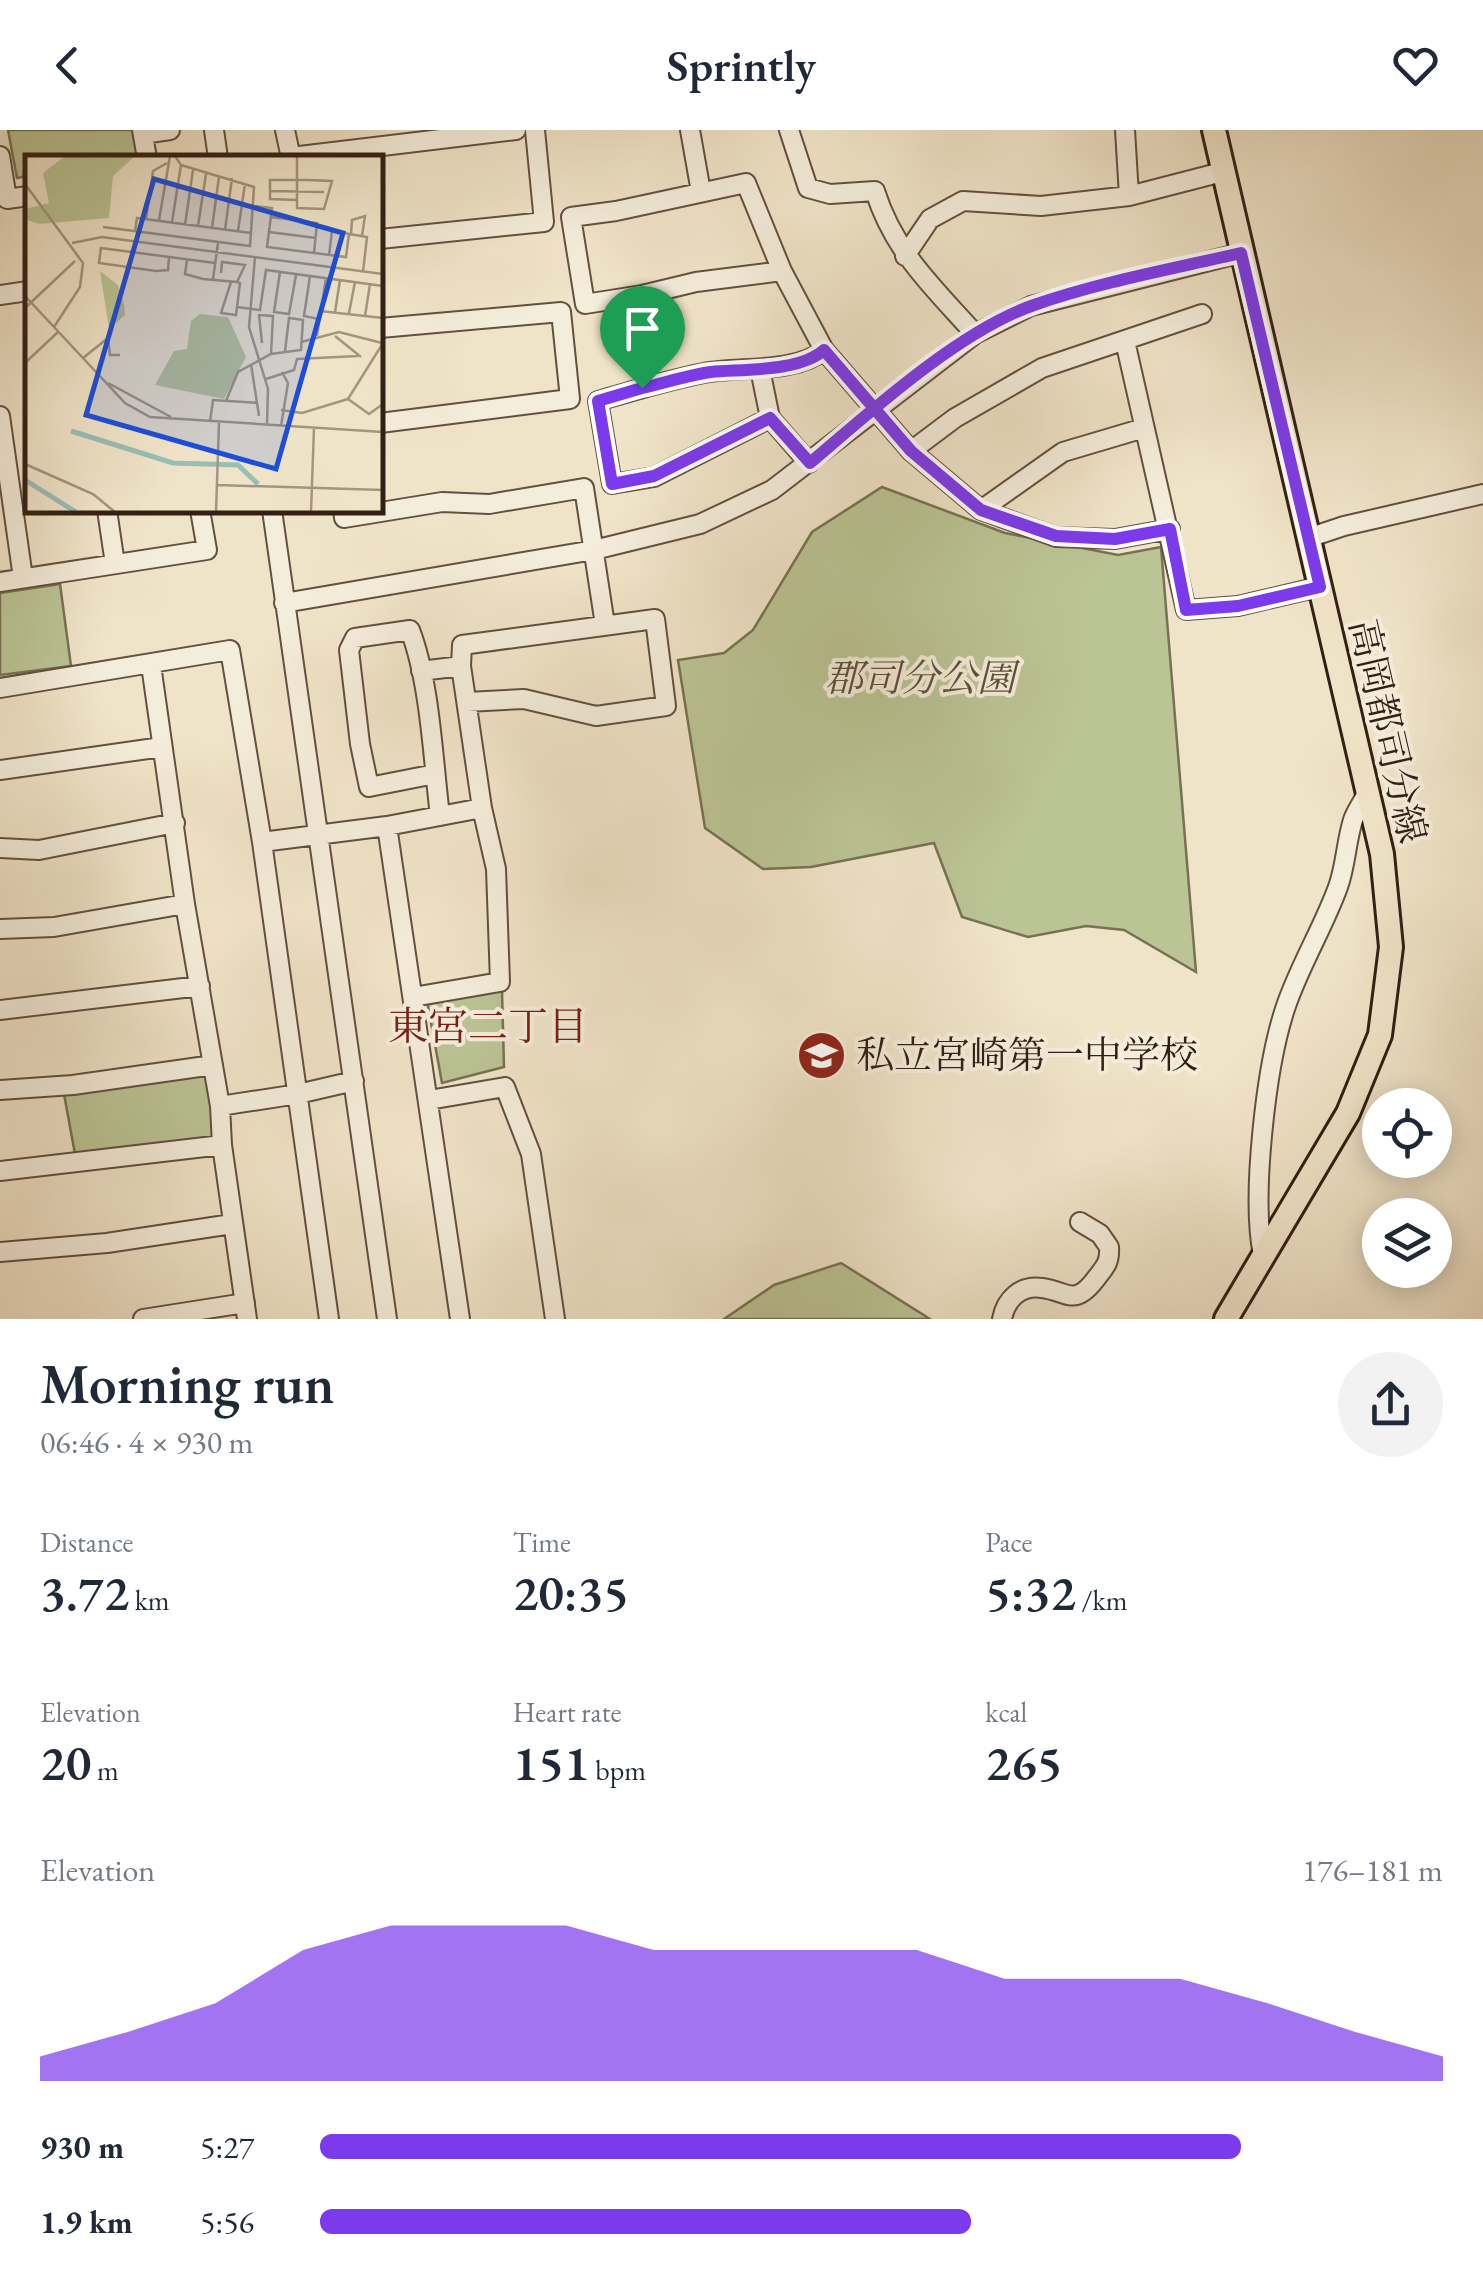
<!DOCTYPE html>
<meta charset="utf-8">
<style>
body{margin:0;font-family:"EB Garamond","Noto Serif JP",serif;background:#f2f2f3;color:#1f2937;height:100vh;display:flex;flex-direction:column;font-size:38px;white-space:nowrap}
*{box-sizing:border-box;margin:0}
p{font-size:32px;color:#747a83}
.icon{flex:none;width:55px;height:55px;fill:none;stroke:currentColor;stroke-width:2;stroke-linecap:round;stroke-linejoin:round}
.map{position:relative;height:1189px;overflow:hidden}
.panel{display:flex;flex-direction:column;background:#fff;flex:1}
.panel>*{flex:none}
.controls{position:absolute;left:1362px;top:958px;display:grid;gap:20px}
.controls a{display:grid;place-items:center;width:90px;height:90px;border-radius:50%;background:#fff;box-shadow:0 5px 25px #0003;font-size:50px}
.pin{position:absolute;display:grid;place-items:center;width:85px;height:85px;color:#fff;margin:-102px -42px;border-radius:50% 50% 50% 0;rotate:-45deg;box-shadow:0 0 10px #0007}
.pin .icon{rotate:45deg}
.round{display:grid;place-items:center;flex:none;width:105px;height:105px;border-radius:52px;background:#f2f2f3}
.head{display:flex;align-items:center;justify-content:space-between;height:170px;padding:0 40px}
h1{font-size:55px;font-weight:600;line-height:75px}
.stats{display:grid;grid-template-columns:repeat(3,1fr);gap:15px;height:170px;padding:10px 40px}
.stats div{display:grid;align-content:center}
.stats b{font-size:50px;font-weight:600}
.stats small{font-size:28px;font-weight:400}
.stats p{font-size:28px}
.chart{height:280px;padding:20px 40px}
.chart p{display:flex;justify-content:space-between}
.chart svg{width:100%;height:180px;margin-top:10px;fill:#7c3aed;opacity:.7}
ul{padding:0 40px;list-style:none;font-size:32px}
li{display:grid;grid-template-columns:160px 120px 1fr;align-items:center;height:75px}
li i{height:25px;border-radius:12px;background:#7c3aed}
header{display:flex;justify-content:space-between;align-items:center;height:130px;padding:0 40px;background:#fff;font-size:45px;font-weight:600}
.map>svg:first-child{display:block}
.green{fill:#bbc495;stroke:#777254;stroke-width:2.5}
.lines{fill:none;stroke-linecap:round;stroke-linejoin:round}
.minor-casing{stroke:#625041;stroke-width:22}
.major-casing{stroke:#331f14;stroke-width:28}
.minor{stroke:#f5eddb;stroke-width:18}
.major{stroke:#f0e4c8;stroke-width:22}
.route-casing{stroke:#fff;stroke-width:20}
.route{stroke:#7c3aed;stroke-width:12}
.labels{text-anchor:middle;stroke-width:8;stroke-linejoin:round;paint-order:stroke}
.park-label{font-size:38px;font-style:italic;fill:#5c513b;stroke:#f5eddb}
.street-label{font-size:38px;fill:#331f14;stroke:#f5eddb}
.poi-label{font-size:38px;fill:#331f14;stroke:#f5eddb;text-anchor:start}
.neighbourhood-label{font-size:40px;fill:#7a1f14;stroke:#f5eddb}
.inset-river{fill:none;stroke:#9abeb6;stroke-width:5}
.inset-road{fill:none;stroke:#a49580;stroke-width:2.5}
.view{fill:#1d4ed8;fill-opacity:0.15;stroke:#1d4ed8;stroke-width:5}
.inset-edge{fill:none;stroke:#331f14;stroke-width:5}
</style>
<header><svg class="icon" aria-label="back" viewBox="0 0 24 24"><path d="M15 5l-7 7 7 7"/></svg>Sprintly<svg class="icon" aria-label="heart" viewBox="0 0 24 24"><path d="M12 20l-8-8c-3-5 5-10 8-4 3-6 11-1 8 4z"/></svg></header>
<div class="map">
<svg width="1483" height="1189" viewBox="0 0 1483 1189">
<rect width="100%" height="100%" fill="#f0e4c8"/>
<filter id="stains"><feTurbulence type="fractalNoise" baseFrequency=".002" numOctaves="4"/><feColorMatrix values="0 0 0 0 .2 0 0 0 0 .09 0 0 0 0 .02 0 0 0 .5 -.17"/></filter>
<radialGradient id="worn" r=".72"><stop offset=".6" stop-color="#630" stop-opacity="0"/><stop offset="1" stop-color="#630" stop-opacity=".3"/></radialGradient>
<path class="green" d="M8 0H137L142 27 28 28 27 46 17 48Z
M882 357 1005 403 1118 425 1161 417 1196 842 1124 800 1086 796 1028 807 962 787 934 713 811 737 763 739 705 698 678 530 724 523 753 500 812 402Z
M60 454 71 536 0 545V463Z
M502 860 504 937 442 953 427 871Z
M207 941 211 947 213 1007 75 1024 64 964Z
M841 1133 930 1189H724L774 1155Z"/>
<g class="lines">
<defs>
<path id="minor" d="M142 0 147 28
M214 0 218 28
M285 0 291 28
M690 0 701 62
M789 0 808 58 830 64 875 61C894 122 934 158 975 204
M1125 0 1129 66
M143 4 170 0
M0 26 7 69 28 66
M291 27 516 0
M380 109 544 92 535 0
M905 126 930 89 963 71 1041 76 1129 66 1222 42
M782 141 696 152 642 165 585 174 571 87 616 81 746 53 782 141 824 220 911 321 981 380 1056 407 1115 409 1170 399
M0 165 28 161
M380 198 561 182 570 269 380 293
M1125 211 1186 480 1238 476 1319 457
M760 239 770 288 809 333
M0 286 23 448
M770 288 654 347 612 354 598 271C633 261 668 250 704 243 739 236 795 244 824 220
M911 321 955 288 1042 238 1202 184
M107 380 115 434
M272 380 387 1189
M343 380 344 388 442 372 489 374 584 358 605 495
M981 380 1063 322 1144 298
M1308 408 1344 396 1483 364
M0 452 207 420 200 380
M284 473 594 420 700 394 772 360 975 204 1031 176 1241 123
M151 535 185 774 220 976 222 1015 247 1189
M421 541 461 536
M0 558 230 520 262 712 329 1189
M0 640 162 617
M435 644 369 657 360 614 349 520 355 508 410 500C430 552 433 629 440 686
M387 696 460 1189
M262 712 387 696 482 678
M0 718 39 720 175 693
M0 799 54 797 185 774
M413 867 500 852 496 739 482 678 461 536 462 515 655 489 666 576 596 586 524 569 467 572
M0 880 200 856
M0 960 73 955 213 935
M429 970 505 957 531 1024 555 1189
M220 976 298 964 354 951
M0 1041 222 1015
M0 1122 107 1113 232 1094
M1263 1125C1251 1067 1266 934 1286 876 1300 835 1323 798 1338 757 1346 735 1346 712 1353 690 1356 681 1363 672 1367 663
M143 1189 245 1173
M1002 1189C1006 1169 1020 1155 1042 1158 1068 1161 1074 1179 1098 1146 1106 1136 1110 1131 1109 1117L1100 1104 1080 1092"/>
<path id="major" d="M1214 0 1382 724 1391 817 1380 905 1348 983 1226 1189"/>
</defs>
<use href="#minor" class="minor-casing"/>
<use href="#major" class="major-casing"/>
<use href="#minor" class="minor"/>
<use href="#major" class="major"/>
</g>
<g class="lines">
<defs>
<path id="route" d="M642 258C665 253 688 245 711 242 743 239 799 242 824 220L911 321 981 380 1056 406 1115 409 1170 399 1186 480 1238 476 1320 457 1241 123C1172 139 1100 152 1034 175 959 201 870 282 810 333L770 288 654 346 612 354 598 271 642 258"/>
</defs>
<use href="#route" class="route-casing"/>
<use href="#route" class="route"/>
</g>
<defs>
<symbol id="school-disc" viewBox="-11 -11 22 22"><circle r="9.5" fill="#8f2418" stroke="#f5eddb"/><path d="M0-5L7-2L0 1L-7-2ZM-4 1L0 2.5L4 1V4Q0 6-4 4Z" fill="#fff"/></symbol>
</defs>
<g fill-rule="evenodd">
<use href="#school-disc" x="794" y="898" width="55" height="55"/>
</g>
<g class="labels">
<g class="park-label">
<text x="920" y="561">郡司分公園</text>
</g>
<g class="street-label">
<text transform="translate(1388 601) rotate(77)" y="13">高岡都司分線</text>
</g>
<g class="poi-label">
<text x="856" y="938">私立宮崎第一中学校</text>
</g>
<g class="neighbourhood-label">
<text x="488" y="910">東宮二丁目</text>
</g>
</g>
<g transform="translate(25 25)">
<rect width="358" height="358" fill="#f0e4c8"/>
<path d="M40 1H110L88 21 84 63 14 69 0 64V54L24 48 18 18ZM75 116 93 130 99 149 100 160 84 174ZM175 159 203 162 221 202 199 244 130 230 149 196 162 194 166 166Z" fill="#bbc495"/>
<path class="inset-river" d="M46 276 148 308 213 310 233 329M0 325 51 357"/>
<path class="inset-road" d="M0 29 58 108 55 132 29 172M245 36 299 37M272 45 245 44V25H282L307 26 299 54 272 53V1M230 51 247 53 242 92 321 102 324 79M246 62 292 68 289 98M121 64 128 16 142 8M134 65 145 1M147 67 156 10 150 1M160 70 168 15M173 71 181 19M78 72 225 91 229 32 156 10M187 73 194 22M200 75 207 23M110 76 112 63 226 78M213 76 220 29M244 77 291 83M326 79 327 65 340 61 337 81M47 88 77 82 358 119M76 92 74 108 131 116 143 115 144 102M76 93 190 108M304 100 307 76 342 82 338 117M230 102 224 172 243 234 242 270M162 105 160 119 178 124 212 127 215 128 211 160 196 158 206 127M255 117 249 157 264 159 271 120M196 118 197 107 220 110 212 127M285 121 279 161 294 164M188 124 193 88M0 141 100 248 125 262 358 277M212 152 235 155 241 115 358 131M0 153 50 106M295 156 358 163M310 157 315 125M324 158 330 127M340 161 345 129M292 181 301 123M310 181 336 202M276 187 314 177 357 188M237 188 234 160 248 161 246 199M58 203 83 183 85 200H95M0 208 33 177M226 209 234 261M241 224 269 215 272 204 333 201M83 228 146 262M323 244 358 188M323 244 344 259 358 249M201 246 213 217 246 199 276 195 278 165 264 163 260 196M256 255 277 258 323 244M185 267 188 245 233 248M256 271 263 228 257 217M0 309 68 339 90 357M192 330 358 335M191 357 194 268M286 357 289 273"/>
<path class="view" d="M129 24 318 78 251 314 61 260Z"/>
<rect width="358" height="358" class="inset-edge"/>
</g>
<rect width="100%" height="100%" filter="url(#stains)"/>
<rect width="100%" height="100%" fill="url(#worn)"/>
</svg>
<div class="controls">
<a><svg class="icon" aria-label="locate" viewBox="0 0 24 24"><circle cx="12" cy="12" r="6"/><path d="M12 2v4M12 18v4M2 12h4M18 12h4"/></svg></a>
<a><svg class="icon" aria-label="layers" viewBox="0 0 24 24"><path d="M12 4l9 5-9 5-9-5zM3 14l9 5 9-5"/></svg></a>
</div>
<div class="pin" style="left:642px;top:258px;background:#1e9e55"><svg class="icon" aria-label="arrive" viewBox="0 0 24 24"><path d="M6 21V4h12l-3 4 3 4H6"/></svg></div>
</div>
<section class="panel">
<div class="head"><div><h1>Morning run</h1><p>06:46 · 4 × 930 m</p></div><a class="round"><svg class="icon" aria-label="share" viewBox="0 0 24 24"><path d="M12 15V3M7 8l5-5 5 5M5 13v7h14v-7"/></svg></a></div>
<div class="stats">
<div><p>Distance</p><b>3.72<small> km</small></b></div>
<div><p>Time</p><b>20:35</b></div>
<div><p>Pace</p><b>5:32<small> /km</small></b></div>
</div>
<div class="stats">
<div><p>Elevation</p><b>20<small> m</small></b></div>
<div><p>Heart rate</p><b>151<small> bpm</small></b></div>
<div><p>kcal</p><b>265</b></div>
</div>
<div class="chart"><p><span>Elevation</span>176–181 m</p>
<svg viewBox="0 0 160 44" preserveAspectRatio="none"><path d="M0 44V38L10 32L20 25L30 12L40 6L50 6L60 6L70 12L80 12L90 12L100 12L110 19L120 19L130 19L140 25L150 32L160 38V44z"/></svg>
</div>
<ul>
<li><b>930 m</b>5:27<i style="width:82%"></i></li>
<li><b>1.9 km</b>5:56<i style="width:58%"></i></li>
</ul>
</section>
